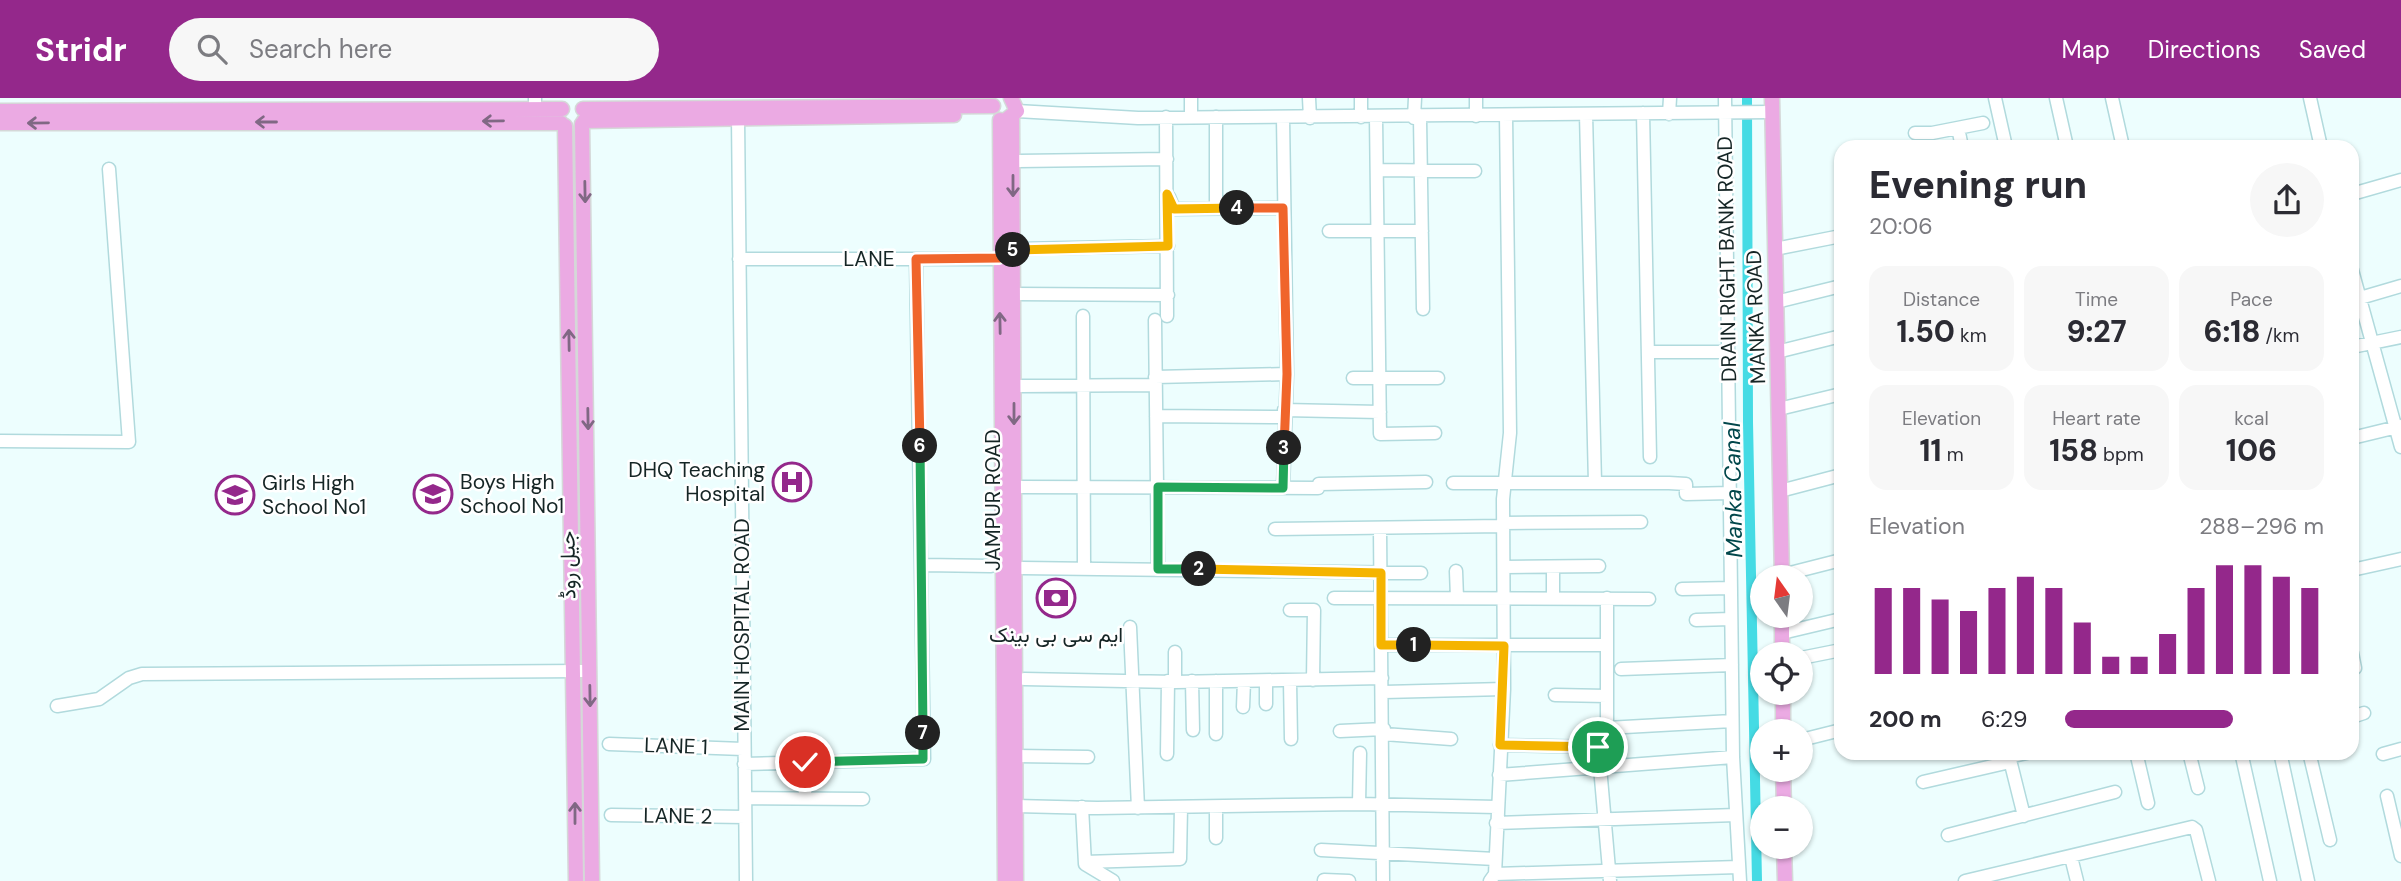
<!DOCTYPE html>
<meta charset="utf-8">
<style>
body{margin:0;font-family:"DM Sans",Vazirmatn,sans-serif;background:#f7f7f7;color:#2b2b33;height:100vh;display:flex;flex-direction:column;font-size:26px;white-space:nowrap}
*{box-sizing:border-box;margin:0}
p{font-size:23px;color:#7c7c81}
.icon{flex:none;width:38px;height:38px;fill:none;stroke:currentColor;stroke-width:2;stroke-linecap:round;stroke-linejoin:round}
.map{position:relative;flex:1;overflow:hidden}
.side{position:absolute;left:1834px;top:42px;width:525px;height:620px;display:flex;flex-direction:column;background:#fff;border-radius:21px;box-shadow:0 2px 5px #0004}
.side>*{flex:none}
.needle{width:46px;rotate:346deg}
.controls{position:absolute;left:1750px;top:467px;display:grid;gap:14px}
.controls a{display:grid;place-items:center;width:63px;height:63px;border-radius:50%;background:#fff;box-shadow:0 2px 5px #0004;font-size:35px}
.pin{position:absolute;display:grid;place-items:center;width:60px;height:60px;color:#fff;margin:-30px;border:4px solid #fff;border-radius:50%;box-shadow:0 2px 7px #0007}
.km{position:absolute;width:35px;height:35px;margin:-18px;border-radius:50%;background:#222;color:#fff;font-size:19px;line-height:35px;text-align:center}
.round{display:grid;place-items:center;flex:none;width:74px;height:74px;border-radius:37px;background:#f7f7f7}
.headline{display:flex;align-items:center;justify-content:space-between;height:119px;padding:0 35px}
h1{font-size:38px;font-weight:800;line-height:52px}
.figures{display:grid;grid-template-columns:repeat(3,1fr);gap:10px;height:119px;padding:7px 35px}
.figures div{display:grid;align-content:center;border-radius:18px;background:#f7f7f7;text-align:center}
.figures b{font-size:30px;font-weight:800}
.figures small{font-size:19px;font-weight:400}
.figures p{font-size:19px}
.chart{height:196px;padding:14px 35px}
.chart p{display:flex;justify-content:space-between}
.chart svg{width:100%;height:126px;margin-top:7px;stroke:#94288b;stroke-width:6}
ul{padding:0 35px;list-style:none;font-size:23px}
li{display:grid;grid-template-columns:112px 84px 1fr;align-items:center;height:52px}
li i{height:18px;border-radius:9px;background:#94288b}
header{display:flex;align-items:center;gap:42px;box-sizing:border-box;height:98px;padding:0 35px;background:#94288b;color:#fff}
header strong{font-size:33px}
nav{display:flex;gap:38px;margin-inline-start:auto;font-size:24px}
.search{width:490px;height:63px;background:#f7f7f7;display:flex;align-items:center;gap:18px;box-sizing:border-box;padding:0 24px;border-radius:38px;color:#7c7c81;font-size:26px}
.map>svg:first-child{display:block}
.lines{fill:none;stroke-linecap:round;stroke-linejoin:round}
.canal{stroke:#45dbe4;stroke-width:10}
.minor-casing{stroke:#b1dadd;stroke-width:15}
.major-casing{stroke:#d5d8d8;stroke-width:17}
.minor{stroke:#fff;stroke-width:12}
.major{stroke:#ebaae3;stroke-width:14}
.oneway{stroke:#806884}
.split-1-casing{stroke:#fff;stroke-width:14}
.split-2-casing{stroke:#fff;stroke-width:14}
.split-3-casing{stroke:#fff;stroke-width:14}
.split-4-casing{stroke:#fff;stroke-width:14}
.split-5-casing{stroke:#fff;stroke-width:14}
.split-6-casing{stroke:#fff;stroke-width:14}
.split-7-casing{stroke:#fff;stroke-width:14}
.split-8-casing{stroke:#fff;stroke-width:14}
.split-1{stroke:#f5b400;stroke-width:9}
.split-2{stroke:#f5b400;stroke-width:9}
.split-3{stroke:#22a559;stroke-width:9}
.split-4{stroke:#f0652b;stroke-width:9}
.split-5{stroke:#f5b400;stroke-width:9}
.split-6{stroke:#f0652b;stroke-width:9}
.split-7{stroke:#22a559;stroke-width:9}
.split-8{stroke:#22a559;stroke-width:9}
.labels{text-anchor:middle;stroke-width:5;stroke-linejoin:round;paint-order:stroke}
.street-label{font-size:21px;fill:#152525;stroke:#fff}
.poi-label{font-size:21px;fill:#152525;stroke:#fff;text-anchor:start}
.water-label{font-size:23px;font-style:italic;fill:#01474b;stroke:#fff}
</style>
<header>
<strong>Stridr</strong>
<div class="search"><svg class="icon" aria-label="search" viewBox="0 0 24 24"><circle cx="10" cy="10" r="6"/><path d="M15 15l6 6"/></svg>Search here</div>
<nav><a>Map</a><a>Directions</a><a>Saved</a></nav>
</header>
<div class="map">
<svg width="2401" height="783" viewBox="0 0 2401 783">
<rect width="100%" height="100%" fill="#edfefe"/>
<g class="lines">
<path class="canal" d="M1747 0 1748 324 1757 783"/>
<defs>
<path id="minor" d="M535 0V11
M1309 0 1310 20
M1725 0 1733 659 1740 783
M1995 0 2006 49
M2056 0 2067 49
M2112 0 2123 49
M2310 0 2321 49
M1017 13 1138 20 1772 14
M1643 15 1650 359
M1586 16 1595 385
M1669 16 1670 0
M1476 18V0
M738 19 746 783
M1166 19 1167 218
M1191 19V0
M1216 19V110
M1361 19V0
M1376 19 1380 336 1435 335
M1414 20 1415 0
M1420 20 1423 211
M1958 30 1962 49
M1915 35H1932L1983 25
M1018 63 1167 61
M1377 72 1475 73
M2352 96 2401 82
M1169 99 1174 111 1283 110
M1329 133H1422
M1775 151 1841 138
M739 161H999L1019 151 1168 148
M2352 172 2401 349
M1013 196 1168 197
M2360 200 2401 188
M1776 204 1841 188
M1083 218 1084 470
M1155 222 1158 471
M2352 249 2401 239
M1648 254H1728
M1777 254 1841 238
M1155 279 1287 276
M1353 280H1438
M1020 288 1155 287
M1779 311 1841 296
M1284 312 1380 314
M1156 318 1284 319
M2352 340 2401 328
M0 343 129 344 109 71
M1453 385H1669L1686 386V396L1730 395
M1020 389 1318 390 1319 386 1426 384
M1283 390 1287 276 1283 20
M1780 393 1841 377
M1503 425 1641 424
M1380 430 1383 783
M1275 431 1503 428
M923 467 991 468
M1505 469 1599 468
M1022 470 1421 475
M2352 472 2401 461
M1456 473 1457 500
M1782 477 1841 462
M1682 491 1731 490
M1553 499V469
M1334 500 1649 501
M1607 500V630L1732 623
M1290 512H1314L1313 582
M1696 522 1731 521
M1130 529 1138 710
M1782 535 1841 521
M1381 547H1606
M1175 554V584
M2352 555 2355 570 2352 572
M1801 560 1841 552
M1621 571 1732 567
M1024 581 1175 584 1382 580
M1192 583 1193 632
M1216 583V636
M1266 583V606
M1290 583 1291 641
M1384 594 1504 591
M1555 597 1607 598
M57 608 99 601 129 580 142 576 583 573
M1243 609 1244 583
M2352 619 2364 615
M1340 633 1384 631
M1384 636 1451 641
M1801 642 1841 632
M609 646 743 651
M1500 647 1598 649
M2008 654 2024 718
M2136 654 2148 705
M2189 654 2198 690
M2241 654 2270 783
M2280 654 2308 783
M2309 654 2330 742
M1167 656 1168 583
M2383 656 2401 651
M1016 658 1088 659
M2009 659 2031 654
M805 664V701
M744 666 924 661 916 161
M1600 669 1610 783
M1499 677 1733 659
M1923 684 2010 664
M2387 698 2401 758
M745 700 863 701
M1359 706 1360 655
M1016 708 1097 710 1359 706 1497 709
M1082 709 1085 766 1113 783
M611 717 745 719
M1496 725 1736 717
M1948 737 2115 694
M1216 740V709
M1321 752 1495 761
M2071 759 2077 783
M1085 764 1180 761 1181 709
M1495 776 1739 769
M1324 782 1349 783
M1490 783 1495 776 1504 591 1503 401 1510 335 1506 17
M1965 783 2192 729 2196 732 2209 783"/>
<path id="major" d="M1772 0 1782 480
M583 11 993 8
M0 13 562 11
M1012 20 1016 783
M1000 22 1005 783
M1006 22 1017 13 1011 0
M584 23 954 17
M0 25H561
M582 26 592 783
M565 28 576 783
M1782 518V556
M1783 595V634
M1783 672 1784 710
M1784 749 1785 783"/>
</defs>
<use href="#minor" class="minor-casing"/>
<use href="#major" class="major-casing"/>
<use href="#minor" class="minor"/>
<use href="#major" class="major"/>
</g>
<defs><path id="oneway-shaft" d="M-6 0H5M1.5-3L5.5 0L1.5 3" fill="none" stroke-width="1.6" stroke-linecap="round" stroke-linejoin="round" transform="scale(1.75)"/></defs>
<g class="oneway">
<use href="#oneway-shaft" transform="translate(493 23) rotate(179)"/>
<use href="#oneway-shaft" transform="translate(266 24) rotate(180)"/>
<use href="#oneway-shaft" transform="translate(38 25) rotate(179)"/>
<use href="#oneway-shaft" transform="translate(1013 88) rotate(90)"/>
<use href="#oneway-shaft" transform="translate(585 94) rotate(89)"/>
<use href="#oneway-shaft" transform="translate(1000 225) rotate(-91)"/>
<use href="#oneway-shaft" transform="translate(569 242) rotate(-91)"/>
<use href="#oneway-shaft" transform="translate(1014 316) rotate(90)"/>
<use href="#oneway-shaft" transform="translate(588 321) rotate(89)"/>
<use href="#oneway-shaft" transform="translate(590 598) rotate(89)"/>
<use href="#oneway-shaft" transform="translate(575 715) rotate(-90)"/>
</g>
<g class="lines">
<defs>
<path id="split-1" d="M1414 547 1504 548 1500 647 1598 649"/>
<path id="split-2" d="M1199 471 1381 475V547H1414"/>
<path id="split-3" d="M1199 471H1158V389L1283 390 1284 350"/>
<path id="split-4" d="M1237 110H1283L1287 276 1284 350"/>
<path id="split-5" d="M1013 152 1168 148 1167 96 1174 111 1237 110"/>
<path id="split-6" d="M920 348 916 161 999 160 1013 152"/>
<path id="split-7" d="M920 348 923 635"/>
<path id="split-8" d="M805 664 923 661V635"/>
</defs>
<use href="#split-1" class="split-1-casing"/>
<use href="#split-2" class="split-2-casing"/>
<use href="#split-3" class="split-3-casing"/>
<use href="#split-4" class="split-4-casing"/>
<use href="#split-5" class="split-5-casing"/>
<use href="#split-6" class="split-6-casing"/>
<use href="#split-7" class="split-7-casing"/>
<use href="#split-8" class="split-8-casing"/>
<use href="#split-1" class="split-1"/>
<use href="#split-2" class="split-2"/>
<use href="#split-3" class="split-3"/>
<use href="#split-4" class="split-4"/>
<use href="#split-5" class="split-5"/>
<use href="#split-6" class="split-6"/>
<use href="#split-7" class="split-7"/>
<use href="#split-8" class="split-8"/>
</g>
<defs>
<symbol id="hospital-ring" viewBox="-11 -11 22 22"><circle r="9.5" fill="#fff" stroke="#94288b" stroke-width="1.5"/><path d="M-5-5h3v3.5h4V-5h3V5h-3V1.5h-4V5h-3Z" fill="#94288b"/></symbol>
<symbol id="university-ring" viewBox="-11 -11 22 22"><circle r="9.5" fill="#fff" stroke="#94288b" stroke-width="1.5"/><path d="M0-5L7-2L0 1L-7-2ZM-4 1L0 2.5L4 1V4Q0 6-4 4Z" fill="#94288b"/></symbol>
<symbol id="bank-ring" viewBox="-11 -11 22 22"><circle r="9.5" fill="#fff" stroke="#94288b" stroke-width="1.5"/><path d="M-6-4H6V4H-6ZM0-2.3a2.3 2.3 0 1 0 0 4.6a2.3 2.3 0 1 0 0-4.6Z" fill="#94288b"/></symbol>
</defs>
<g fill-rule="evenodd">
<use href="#hospital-ring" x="770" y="362" width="44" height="44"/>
<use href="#university-ring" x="411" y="374" width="44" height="44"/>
<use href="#university-ring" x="213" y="375" width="44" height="44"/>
<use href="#bank-ring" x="1034" y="478" width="44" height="44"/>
</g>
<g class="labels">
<g class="street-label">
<text x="869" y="168">LANE</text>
<text transform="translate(1727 161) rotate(-91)" y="7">DRAIN RIGHT BANK ROAD</text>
<text transform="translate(1756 219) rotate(-92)" y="7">MANKA ROAD</text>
<text transform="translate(993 402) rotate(-90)" y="7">JAMPUR ROAD</text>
<text transform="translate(568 467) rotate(-91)" y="7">جیل روڈ</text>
<text transform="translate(742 527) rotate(-90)" y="7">MAIN HOSPITAL ROAD</text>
<text transform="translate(676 648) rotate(2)" y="7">LANE 1</text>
<text transform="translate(678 718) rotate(1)" y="7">LANE 2</text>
</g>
<g class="poi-label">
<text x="765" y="379" text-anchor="end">DHQ Teaching<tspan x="765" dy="24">Hospital</tspan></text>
<text x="460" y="391">Boys High<tspan x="460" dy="24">School No1</tspan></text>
<text x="262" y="392">Girls High<tspan x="262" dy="24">School No1</tspan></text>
<text x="1056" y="544" text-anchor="middle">ایم سی بی بینک</text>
</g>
<g class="water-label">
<text transform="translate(1733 392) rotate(-91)" y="8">Manka Canal</text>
</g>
</g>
</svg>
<div class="controls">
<a><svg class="needle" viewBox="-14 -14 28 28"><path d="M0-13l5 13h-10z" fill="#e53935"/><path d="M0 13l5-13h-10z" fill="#7c7c81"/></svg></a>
<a><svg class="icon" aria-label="locate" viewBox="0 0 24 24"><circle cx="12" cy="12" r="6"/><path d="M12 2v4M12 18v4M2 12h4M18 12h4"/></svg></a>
<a>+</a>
<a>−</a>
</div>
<div class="pin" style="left:1598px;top:649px;background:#1e9e55"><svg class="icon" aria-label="arrive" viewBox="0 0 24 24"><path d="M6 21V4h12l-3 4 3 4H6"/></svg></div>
<div class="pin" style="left:805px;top:664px;background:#d93025"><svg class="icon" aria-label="check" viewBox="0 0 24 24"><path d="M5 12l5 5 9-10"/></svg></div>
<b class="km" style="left:1414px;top:547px">1</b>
<b class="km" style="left:1199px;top:471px">2</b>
<b class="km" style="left:1284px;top:350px">3</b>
<b class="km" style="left:1237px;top:110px">4</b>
<b class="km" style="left:1013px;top:152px">5</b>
<b class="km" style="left:920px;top:348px">6</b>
<b class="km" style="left:923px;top:635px">7</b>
<section class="side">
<div class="headline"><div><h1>Evening run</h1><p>20:06</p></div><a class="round"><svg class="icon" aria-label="share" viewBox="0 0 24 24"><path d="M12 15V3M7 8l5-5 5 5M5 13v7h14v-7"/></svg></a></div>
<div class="figures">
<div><p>Distance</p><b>1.50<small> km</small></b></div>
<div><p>Time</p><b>9:27</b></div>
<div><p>Pace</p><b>6:18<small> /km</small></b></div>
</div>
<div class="figures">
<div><p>Elevation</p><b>11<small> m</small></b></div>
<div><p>Heart rate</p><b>158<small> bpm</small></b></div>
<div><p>kcal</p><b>106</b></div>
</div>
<div class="chart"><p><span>Elevation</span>288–296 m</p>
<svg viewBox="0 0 160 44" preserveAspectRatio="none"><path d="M5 44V14M15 44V14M25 44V18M35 44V22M45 44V14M55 44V10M65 44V14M75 44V26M85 44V38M95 44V38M105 44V30M115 44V14M125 44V6M135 44V6M145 44V10M155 44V14"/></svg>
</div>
<ul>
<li><b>200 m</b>6:29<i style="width:65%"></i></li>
</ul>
</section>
</div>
